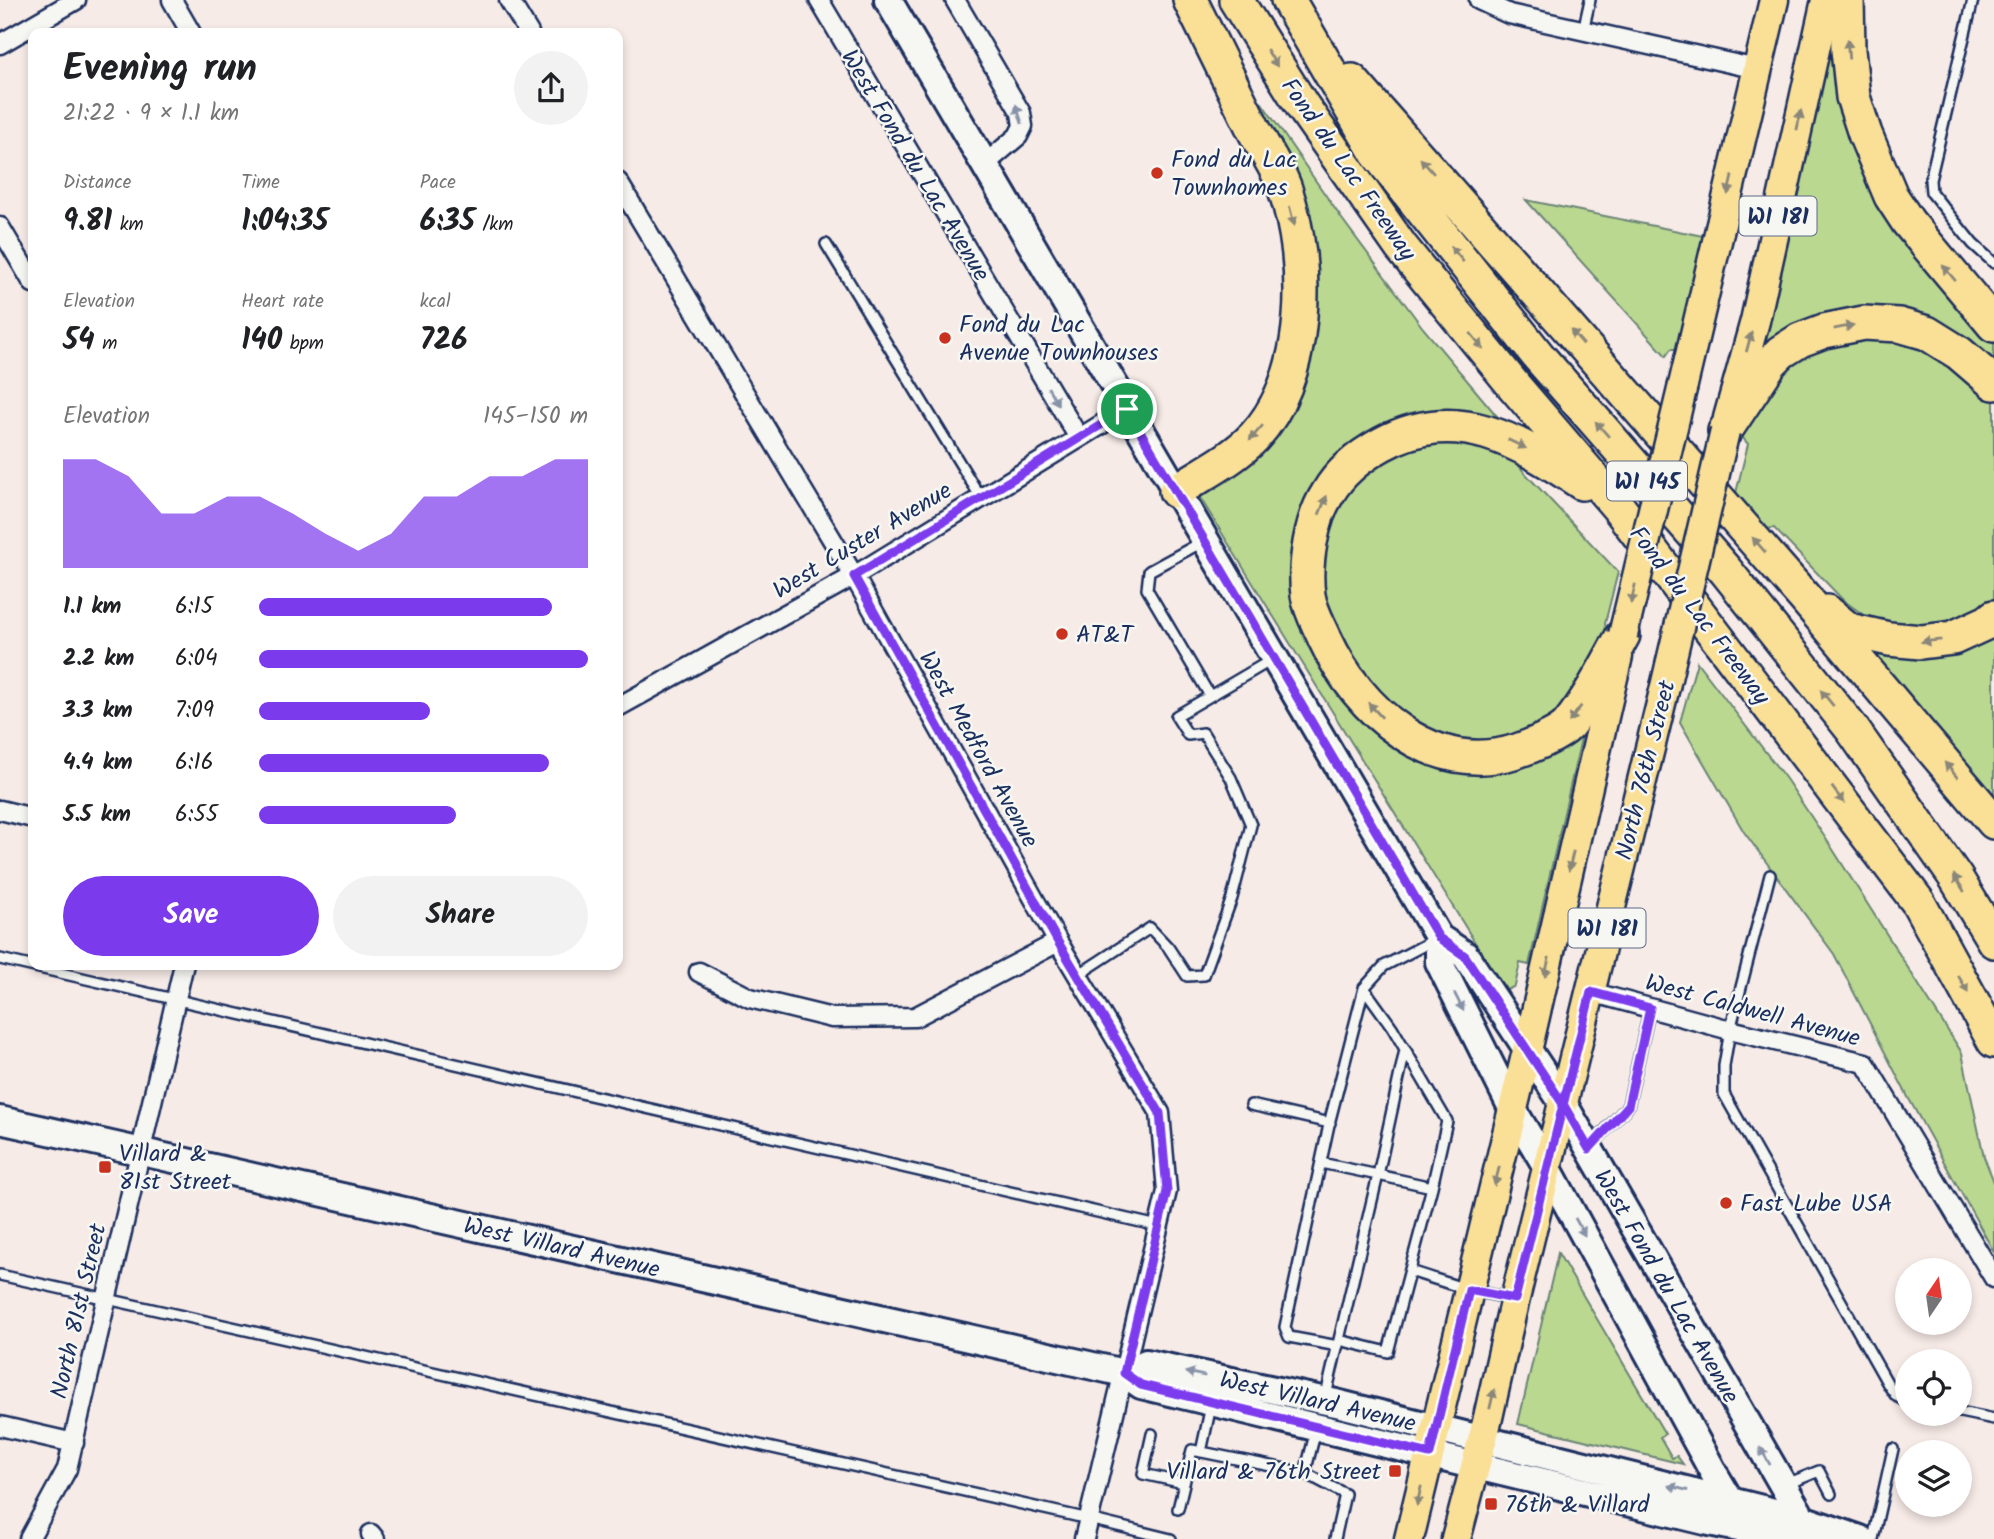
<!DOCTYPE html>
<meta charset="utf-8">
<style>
body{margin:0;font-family:Kalam,sans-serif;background:#f2f2f2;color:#202124;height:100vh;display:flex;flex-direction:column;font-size:26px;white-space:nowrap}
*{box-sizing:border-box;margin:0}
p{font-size:23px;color:#757577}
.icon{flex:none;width:38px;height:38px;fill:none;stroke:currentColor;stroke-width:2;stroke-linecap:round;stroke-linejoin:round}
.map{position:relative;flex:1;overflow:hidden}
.sheet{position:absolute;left:28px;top:28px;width:595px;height:942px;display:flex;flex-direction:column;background:#fff;border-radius:14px;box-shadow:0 4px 10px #0003}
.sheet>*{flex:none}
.needle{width:46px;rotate:13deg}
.buttons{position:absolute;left:1895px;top:1258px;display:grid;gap:14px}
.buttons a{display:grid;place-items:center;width:77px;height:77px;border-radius:50%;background:#fff;box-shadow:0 4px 10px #0003;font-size:35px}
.pin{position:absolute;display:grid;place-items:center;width:60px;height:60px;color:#fff;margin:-30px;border:4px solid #fff;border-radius:50%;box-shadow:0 2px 7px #0007}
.round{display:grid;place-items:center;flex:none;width:74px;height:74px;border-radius:37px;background:#f2f2f2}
.overview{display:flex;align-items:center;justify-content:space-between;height:119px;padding:0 35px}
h1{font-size:38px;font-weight:600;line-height:52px}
.metrics{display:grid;grid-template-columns:repeat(3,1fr);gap:10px;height:119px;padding:7px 35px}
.metrics div{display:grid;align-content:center}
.metrics b{font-size:30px;font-weight:600}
.metrics small{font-size:19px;font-weight:400}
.metrics p{font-size:19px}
.chart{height:196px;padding:14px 35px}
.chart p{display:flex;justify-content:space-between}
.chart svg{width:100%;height:126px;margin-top:7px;fill:#7c3aed;opacity:.7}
.primary-button{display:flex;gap:14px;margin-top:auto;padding:14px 35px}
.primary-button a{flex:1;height:80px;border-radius:42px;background:#7c3aed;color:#fff;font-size:28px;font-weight:600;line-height:80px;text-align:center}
.primary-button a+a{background:#f2f2f2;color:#202124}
ul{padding:0 35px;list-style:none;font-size:23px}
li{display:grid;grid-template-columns:112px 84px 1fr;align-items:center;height:52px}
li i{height:18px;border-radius:9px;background:#7c3aed}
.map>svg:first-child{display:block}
.green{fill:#bbd890;stroke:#6b8477;stroke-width:2}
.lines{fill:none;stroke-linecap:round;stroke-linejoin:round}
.lane-casing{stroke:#1b2f5e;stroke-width:14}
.street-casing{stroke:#1b2f5e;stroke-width:23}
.secondary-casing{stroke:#1b2f5e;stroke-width:32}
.primary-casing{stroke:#1b2f5e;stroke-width:33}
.highway-casing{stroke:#1b2f5e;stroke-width:38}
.lane{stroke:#f6f6f2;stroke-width:9}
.street{stroke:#f6f6f2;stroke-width:18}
.secondary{stroke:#f6f6f2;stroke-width:26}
.primary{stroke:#fadf96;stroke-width:28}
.highway{stroke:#fadf96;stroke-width:33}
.primary-bridge-casing{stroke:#1b2f5e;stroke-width:33;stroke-linecap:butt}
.primary-bridge{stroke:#fadf96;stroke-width:28}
.oneway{fill:#8a877a}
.oneway2{fill:#8892a8}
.route-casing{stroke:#fff;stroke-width:14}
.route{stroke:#7c3aed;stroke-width:9}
.poi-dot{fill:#c8321e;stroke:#f6f6f2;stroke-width:2.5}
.labels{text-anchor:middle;stroke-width:5;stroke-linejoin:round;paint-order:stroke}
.shield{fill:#f6f6f2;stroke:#5d6b8a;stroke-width:2}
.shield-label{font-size:23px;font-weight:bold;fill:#1b2f5e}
.poi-label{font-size:24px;fill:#1b2f5e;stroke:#f6f6f2;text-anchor:start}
.street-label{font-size:24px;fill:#1b2f5e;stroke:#f6f6f2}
</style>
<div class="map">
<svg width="1994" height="1539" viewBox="0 0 1994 1539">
<rect width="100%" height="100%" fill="#f7ebe7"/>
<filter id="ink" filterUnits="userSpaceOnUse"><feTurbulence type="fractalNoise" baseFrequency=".0143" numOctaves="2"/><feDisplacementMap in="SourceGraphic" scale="14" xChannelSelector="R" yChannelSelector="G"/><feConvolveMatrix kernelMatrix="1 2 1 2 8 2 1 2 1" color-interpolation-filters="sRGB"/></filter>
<g filter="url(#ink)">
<path class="green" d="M1837 10 1854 131 1994 335V368L1932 322 1764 346 1784 236Z
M1262 103 1342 219 1423 328 1502 422 1337 463 1305 607 1424 751 1584 726 1529 965 1520 963 1515 986 1505 991 1199 496 1303 354 1258 104Z
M1526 200 1703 236 1677 349H1671L1666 356Z
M1828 336 1928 341 1994 394V602L1953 626H1879L1843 600 1774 528 1765 529 1735 497 1748 444 1742 437 1755 400 1779 369Z
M1417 438 1503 445 1524 472 1618 572 1605 623 1607 640 1589 683 1546 724 1489 743 1456 740 1431 732 1396 713 1351 659 1326 607 1319 575 1339 492Z
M1994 627V817L1847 634Z
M1697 662 1786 779 1832 848 1962 1053 1984 1157 1994 1182V1252L1909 1099 1834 954 1744 832 1680 722Z
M1558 1253 1665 1434 1660 1437 1672 1458 1677 1456 1683 1464 1518 1424Z"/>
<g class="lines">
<defs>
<path id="lane" d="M1973 0 1930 180 1931 192 1973 244 1994 263
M1583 31 1590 0
M826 244 981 498
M1204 541 1149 571 1147 589 1210 696
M1770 875 1730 1030 1724 1066V1094L1889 1386 1896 1396 1908 1402
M0 959 1158 1226
M1078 975 1150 928 1168 947 1187 976 1204 975 1232 898 1251 825 1231 778 1203 733 1188 735 1176 716 1273 659
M1364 988 1392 1027 1447 1121 1432 1187
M1251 1105 1330 1123
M1592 1145 1628 1106 1650 1008
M1321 1163 1378 1175 1405 1050
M1410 1271 1469 1290 1513 1299
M0 1275 1089 1519 1171 1539
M1338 1346 1289 1337 1285 1327 1330 1120 1364 988 1384 966 1434 940
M1326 1397 1329 1382 1378 1175 1432 1187 1388 1352 1339 1340
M1960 1412 1994 1419
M1316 1430 1305 1473 1345 1494 1335 1539
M1152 1434 1143 1474 1184 1483
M1201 1452 1211 1406
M1787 1484 1819 1471 1831 1494
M1178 1509 1192 1450 1305 1473
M1873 1539 1893 1449"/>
<path id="street" d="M172 0 191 33
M509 0 529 33
M819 0 1079 438
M955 0 1021 113 1023 126 1018 136 984 165
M1479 0 1509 14 1757 69
M0 44 76 0
M618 182 854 576 1058 942 1160 1113 1167 1191 1084 1539
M0 227 33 283
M618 707 854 576 1127 409
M0 810 33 818
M699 972 750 998 832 1018 915 1017 1058 942
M1591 992 1730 1030 1865 1063 1994 1278
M0 1426 74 1443
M371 1534 375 1539
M29 1539 67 1469 184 964"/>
<path id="secondary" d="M888 0 1439 938 1465 955 1563 1103 1814 1539
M1439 938V962L1513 1110 1547 1167 1716 1477 1735 1509
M0 1120 1124 1373 1141 1385 1705 1521 1748 1530 1812 1536 1838 1533
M1124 1373 1146 1363 1336 1403 1802 1519 1860 1539"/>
<path id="primary" d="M1683 385 1774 0
M1728 418 1755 321 1826 0
M1409 1539 1527 1051 1618 656
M1456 1539 1487 1422 1512 1311 1665 687"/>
<path id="highway" d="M1236 0 1303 107 1401 247 1515 387 1618 507 1918 902 1994 1041
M1288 0 1377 153 1539 357 1726 571 1852 729 1956 878 1994 941
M1847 0 1848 50 1853 97 1865 134 1891 196 1908 222 1994 325
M1352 81 1804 597 1994 822
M1725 431 1771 362 1781 352 1800 340 1824 331 1864 323 1899 325 1927 333 1959 353 1994 383
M1582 483C1518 441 1458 403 1382 444 1362 455 1340 472 1328 493 1311 519 1304 564 1308 595 1310 610 1319 625 1325 639 1358 711 1433 778 1517 751 1529 747 1559 735 1568 725 1590 698 1606 666 1623 635
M1176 491C1202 474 1232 460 1254 437 1310 376 1310 264 1285 189 1278 168 1263 148 1253 128 1232 86 1211 43 1190 0
M1827 612 1849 630 1889 639 1921 642 1953 638 1988 622 1994 617"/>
</defs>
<use href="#lane" class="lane-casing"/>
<use href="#street" class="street-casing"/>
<use href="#secondary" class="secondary-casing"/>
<use href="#primary" class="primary-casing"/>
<use href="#highway" class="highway-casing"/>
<use href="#lane" class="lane"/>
<use href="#street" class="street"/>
<use href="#secondary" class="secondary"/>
<use href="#primary" class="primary"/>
<use href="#highway" class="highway"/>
<defs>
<path id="primary-bridge" d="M1623 635 1683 385
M1665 687 1725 431"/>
</defs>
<use href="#primary-bridge" class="primary-bridge-casing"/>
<use href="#primary-bridge" class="primary-bridge"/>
</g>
<defs><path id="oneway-solid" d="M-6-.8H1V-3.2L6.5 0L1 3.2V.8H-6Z" transform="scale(1.75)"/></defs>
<g class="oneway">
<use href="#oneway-solid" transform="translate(1848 49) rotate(-94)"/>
<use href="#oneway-solid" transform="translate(1272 58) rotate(58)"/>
<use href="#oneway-solid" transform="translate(1799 120) rotate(-78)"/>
<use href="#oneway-solid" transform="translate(1427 166) rotate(-131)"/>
<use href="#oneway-solid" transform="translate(1730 185) rotate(103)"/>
<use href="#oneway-solid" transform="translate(1292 216) rotate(75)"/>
<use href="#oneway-solid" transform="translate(1457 254) rotate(-129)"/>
<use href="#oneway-solid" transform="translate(1949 273) rotate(-130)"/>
<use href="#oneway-solid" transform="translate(1844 327) rotate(-11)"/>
<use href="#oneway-solid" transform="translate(1577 337) rotate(-131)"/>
<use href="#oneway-solid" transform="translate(1477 341) rotate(51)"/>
<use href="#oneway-solid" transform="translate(1749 342) rotate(-75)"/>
<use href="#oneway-solid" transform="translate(1602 429) rotate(-131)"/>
<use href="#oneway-solid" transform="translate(1256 433) rotate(131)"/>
<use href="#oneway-solid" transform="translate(1517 444) rotate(26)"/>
<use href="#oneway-solid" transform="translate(1323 505) rotate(-68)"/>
<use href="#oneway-solid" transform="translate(1759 545) rotate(-131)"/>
<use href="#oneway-solid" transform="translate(1633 594) rotate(103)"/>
<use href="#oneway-solid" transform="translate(1931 641) rotate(174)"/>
<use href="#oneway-solid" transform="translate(1827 698) rotate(-129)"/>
<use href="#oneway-solid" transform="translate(1375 710) rotate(-133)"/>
<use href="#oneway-solid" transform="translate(1575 714) rotate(127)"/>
<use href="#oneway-solid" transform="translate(1951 770) rotate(-130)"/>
<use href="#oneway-solid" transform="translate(1838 795) rotate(53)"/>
<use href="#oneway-solid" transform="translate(1571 861) rotate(103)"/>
<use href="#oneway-solid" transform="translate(1959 883) rotate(-122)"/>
<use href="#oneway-solid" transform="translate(1547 967) rotate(103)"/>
<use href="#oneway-solid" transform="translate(1963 984) rotate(61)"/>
<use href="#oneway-solid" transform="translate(1497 1176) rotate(104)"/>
<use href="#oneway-solid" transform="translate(1492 1399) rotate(-77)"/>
<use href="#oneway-solid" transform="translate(1419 1496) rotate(103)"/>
</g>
<g class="oneway2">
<use href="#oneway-solid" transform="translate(1019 114) rotate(-108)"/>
<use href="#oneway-solid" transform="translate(1053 396) rotate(59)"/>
<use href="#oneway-solid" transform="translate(1459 1002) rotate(63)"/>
<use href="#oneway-solid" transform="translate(1580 1227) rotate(61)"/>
<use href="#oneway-solid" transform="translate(1195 1374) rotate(-168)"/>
<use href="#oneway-solid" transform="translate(1765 1456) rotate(-120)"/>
<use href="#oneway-solid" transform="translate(1678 1488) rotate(-166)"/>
</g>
</g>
<g class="lines" filter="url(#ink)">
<defs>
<path id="route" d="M1127 409 854 576 1058 942 1160 1113 1167 1191 1124 1373 1141 1385 1430 1454 1469 1290 1515 1299 1591 992 1650 1008 1628 1106 1589 1149 1563 1104 1465 956 1439 938 1127 409"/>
</defs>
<use href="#route" class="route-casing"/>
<use href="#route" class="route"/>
</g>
<g class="poi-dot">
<circle cx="1157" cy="173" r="7"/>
<circle cx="945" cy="338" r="7"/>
<circle cx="1062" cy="634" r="7"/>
<rect x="98" y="1160" width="14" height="14" rx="3.5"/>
<circle cx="1726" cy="1203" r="7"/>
<rect x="1388" y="1464" width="14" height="14" rx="3.5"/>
<rect x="1484" y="1497" width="14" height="14" rx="3.5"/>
</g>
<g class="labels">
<g class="shield">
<rect x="1739.5" y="196.5" width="77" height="39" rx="5"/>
<rect x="1607" y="461.5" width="80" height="39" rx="5"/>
<rect x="1568.5" y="908.5" width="77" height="39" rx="5"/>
</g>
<g class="shield-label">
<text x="1778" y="224">WI 181</text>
<text x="1647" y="489">WI 145</text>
<text x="1607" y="936">WI 181</text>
</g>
<g class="poi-label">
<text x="1171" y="167">Fond du Lac<tspan x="1171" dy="28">Townhomes</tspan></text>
<text x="959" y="332">Fond du Lac<tspan x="959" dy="28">Avenue Townhouses</tspan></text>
<text x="1076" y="642">AT&amp;T</text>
<text x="119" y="1161">Villard &amp;<tspan x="119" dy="28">81st Street</tspan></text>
<text x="1740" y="1211">Fast Lube USA</text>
<text x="1381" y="1479" text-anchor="end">Villard &amp; 76th Street</text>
<text x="1505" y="1512">76th &amp; Villard</text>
</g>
<g class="street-label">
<text transform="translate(916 165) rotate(59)" y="8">West Fond du Lac Avenue</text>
<text transform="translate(1349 169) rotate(55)" y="8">Fond du Lac Freeway</text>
<text transform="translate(862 540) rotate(-31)" y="8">West Custer Avenue</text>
<text transform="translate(1700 615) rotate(53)" y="8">Fond du Lac Freeway</text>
<text transform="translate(979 749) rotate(61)" y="8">West Medford Avenue</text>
<text transform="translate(1645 770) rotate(-76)" y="8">North 76th Street</text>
<text transform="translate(1753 1010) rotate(15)" y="8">West Caldwell Avenue</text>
<text transform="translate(562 1247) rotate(13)" y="8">West Villard Avenue</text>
<text transform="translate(1667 1286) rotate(60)" y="8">West Fond du Lac Avenue</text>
<text transform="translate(78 1311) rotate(-77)" y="8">North 81st Street</text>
<text transform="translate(1318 1401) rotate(13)" y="8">West Villard Avenue</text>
</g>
</g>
</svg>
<div class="buttons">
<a><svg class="needle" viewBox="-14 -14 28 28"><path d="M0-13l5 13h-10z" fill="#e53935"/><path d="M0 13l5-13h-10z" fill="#757577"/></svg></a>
<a><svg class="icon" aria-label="locate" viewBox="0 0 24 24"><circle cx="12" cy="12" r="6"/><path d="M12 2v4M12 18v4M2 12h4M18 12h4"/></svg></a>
<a><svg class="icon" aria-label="layers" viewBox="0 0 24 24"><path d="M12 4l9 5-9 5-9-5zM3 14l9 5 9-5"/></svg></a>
</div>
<div class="pin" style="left:1127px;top:409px;background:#1e9e55"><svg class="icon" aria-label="arrive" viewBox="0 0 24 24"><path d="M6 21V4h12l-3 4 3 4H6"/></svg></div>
<section class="sheet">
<div class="overview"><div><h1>Evening run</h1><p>21:22 · 9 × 1.1 km</p></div><a class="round"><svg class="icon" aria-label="share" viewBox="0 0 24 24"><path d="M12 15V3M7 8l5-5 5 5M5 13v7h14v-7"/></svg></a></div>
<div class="metrics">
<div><p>Distance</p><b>9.81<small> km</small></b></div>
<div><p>Time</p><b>1:04:35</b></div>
<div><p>Pace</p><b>6:35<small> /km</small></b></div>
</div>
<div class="metrics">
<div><p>Elevation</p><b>54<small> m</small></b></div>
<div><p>Heart rate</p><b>140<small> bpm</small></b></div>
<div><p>kcal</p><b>726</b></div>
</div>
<div class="chart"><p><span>Elevation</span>145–150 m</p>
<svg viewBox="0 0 160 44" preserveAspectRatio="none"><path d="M0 44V6L10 6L20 12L30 25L40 25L50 19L60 19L70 25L80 32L90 38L100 32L110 19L120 19L130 12L140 12L150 6L160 6V44z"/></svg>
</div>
<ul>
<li><b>1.1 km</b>6:15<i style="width:89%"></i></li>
<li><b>2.2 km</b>6:04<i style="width:100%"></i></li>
<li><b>3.3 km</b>7:09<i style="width:52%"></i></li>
<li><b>4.4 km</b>6:16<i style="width:88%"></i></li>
<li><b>5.5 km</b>6:55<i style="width:60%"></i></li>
</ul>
<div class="primary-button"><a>Save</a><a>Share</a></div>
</section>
</div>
